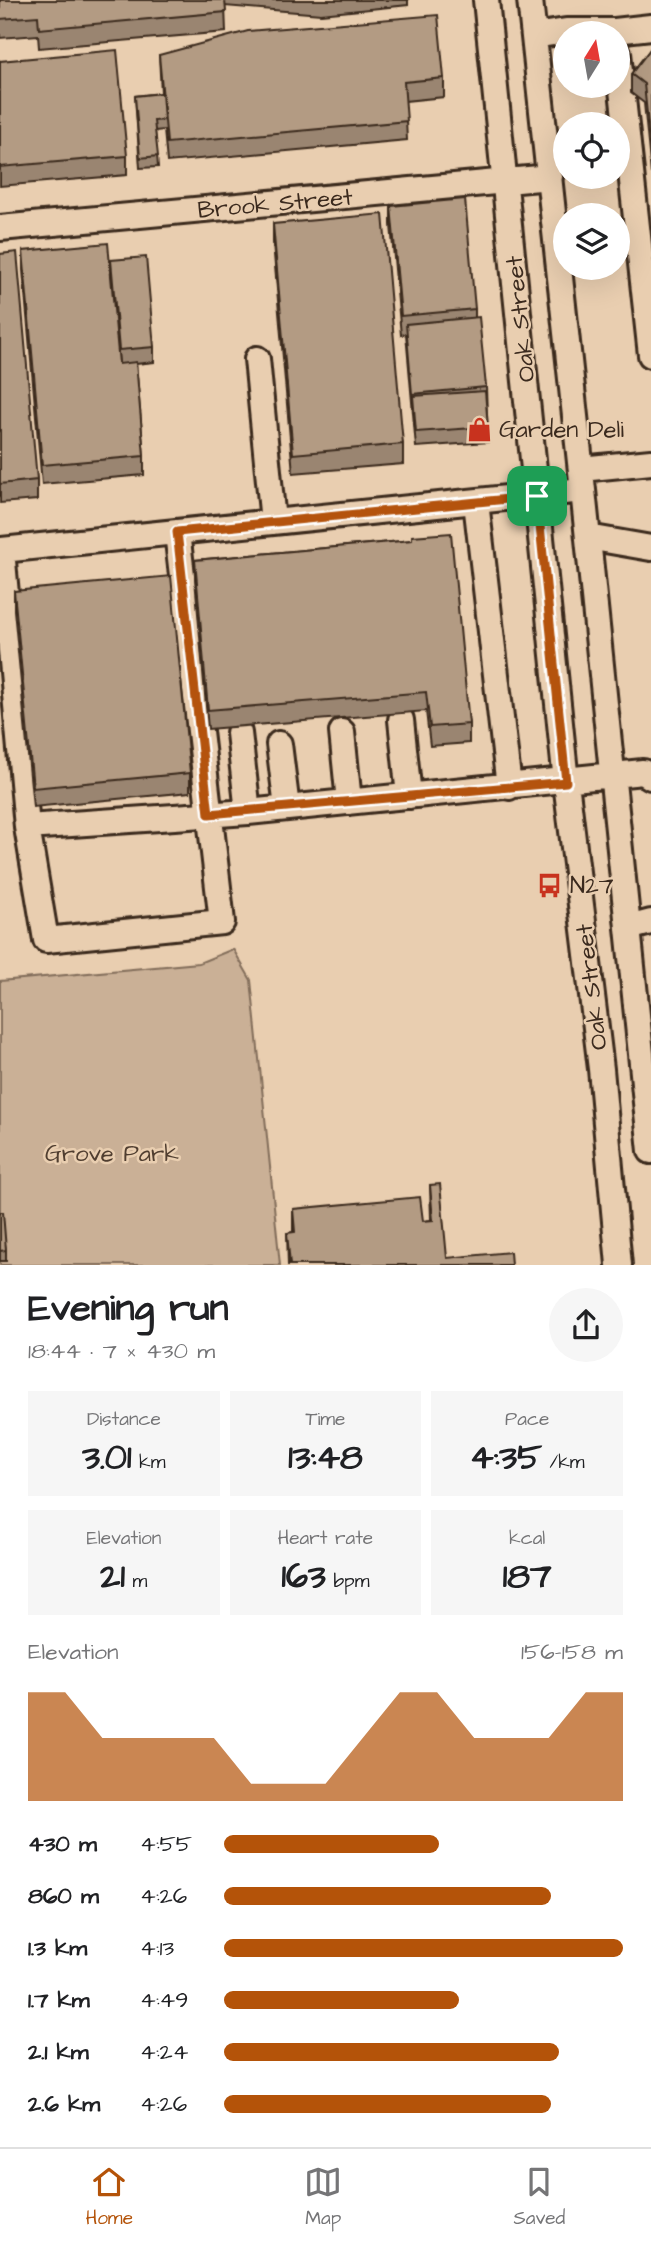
<!DOCTYPE html>
<meta charset="utf-8">
<style>
body{margin:0;font-family:"Architects Daughter",sans-serif;background:#f6f6f6;color:#202124;height:100vh;display:flex;flex-direction:column;font-size:26px;white-space:nowrap}
*{box-sizing:border-box;margin:0}
p{font-size:23px;color:#757577}
.icon{flex:none;width:38px;height:38px;fill:none;stroke:currentColor;stroke-width:2;stroke-linecap:round;stroke-linejoin:round}
.map{position:relative;height:1265px;overflow:hidden}
.panel{display:flex;flex-direction:column;background:#fff;flex:1}
.panel>*{flex:none}
.needle{width:46px;rotate:11deg}
.fabs{position:absolute;left:553px;top:21px;display:grid;gap:14px}
.fabs a{display:grid;place-items:center;width:77px;height:77px;border-radius:50%;background:#fff;box-shadow:0 7px 28px #0002;font-size:35px}
.pin{position:absolute;display:grid;place-items:center;width:60px;height:60px;color:#fff;margin:-30px;border-radius:14px;box-shadow:0 4px 10px #0006}
.round{display:grid;place-items:center;flex:none;width:74px;height:74px;border-radius:37px;background:#f6f6f6}
.summary{display:flex;align-items:center;justify-content:space-between;height:119px;padding:0 28px}
h1{font-size:38px;font-weight:700;line-height:52px}
.metrics{display:grid;grid-template-columns:repeat(3,1fr);gap:10px;height:119px;padding:7px 28px}
.metrics div{display:grid;align-content:center;border-radius:0px;background:#f6f6f6;text-align:center}
.metrics b{font-size:35px;font-weight:700}
.metrics small{font-size:19px;font-weight:400}
.metrics p{font-size:19px}
.chart{height:196px;padding:14px 28px}
.chart p{display:flex;justify-content:space-between}
.chart svg{width:100%;height:126px;margin-top:7px;fill:#b45309;opacity:.7}
ul{padding:0 28px;list-style:none;font-size:23px}
li{display:grid;grid-template-columns:112px 84px 1fr;align-items:center;height:52px}
li i{height:18px;border-radius:9px;background:#b45309}
.dock{display:flex;justify-content:space-around;align-items:center;height:98px;border-top:2px solid #e0e0e0;background:#fff;font-size:19px;color:#757577}
.dock a{display:grid;justify-items:center;gap:4px}
.dock .active{color:#b45309}
.map>svg:first-child{display:block}
.green{fill:#cab096;stroke:#826d5a;stroke-width:2}
.lines{fill:none;stroke-linecap:round;stroke-linejoin:round}
.minor-casing{stroke:#3b2a1e;stroke-width:30}
.minor{stroke:#e9ceb0;stroke-width:24}
.wall{fill:#9a8571;stroke:#3b2a1e;stroke-width:2}
.building{fill:#b39b83;stroke:#3b2a1e;stroke-width:2}
.route-casing{stroke:#fff;stroke-width:14}
.route{stroke:#b45309;stroke-width:9}
.labels{text-anchor:middle;stroke-width:5;stroke-linejoin:round;paint-order:stroke}
.street-label{font-size:24px;fill:#3b2a1e;stroke:#e9ceb0}
.poi-label{font-size:24px;fill:#3b2a1e;stroke:#e9ceb0;text-anchor:start}
.park-label{font-size:24px;fill:#503e30;stroke:#e9ceb0}
</style>
<div class="map">
<svg width="651" height="1265" viewBox="0 0 651 1265">
<rect width="100%" height="100%" fill="#e9ceb0"/>
<filter id="ink" filterUnits="userSpaceOnUse"><feTurbulence type="fractalNoise" baseFrequency=".0143" numOctaves="2"/><feDisplacementMap in="SourceGraphic" scale="14" xChannelSelector="R" yChannelSelector="G"/><feConvolveMatrix kernelMatrix="1 2 1 2 8 2 1 2 1" color-interpolation-filters="sRGB"/></filter>
<g filter="url(#ink)">
<path class="green" d="M233 949 251 980 280 1265H0V981L199 963Z"/>
<g class="lines">
<defs>
<path id="minor" d="M486 0 566 782 601 1069 619 1265
M530 0 583 490 651 1151
M615 33V31L651 27
M534 36 566 31H615
M618 53 651 355
M0 228 550 177
M257 359 273 522
M581 469 651 462
M476 502 509 787
M177 532 222 922 46 940 27 827 2 550 583 490
M588 537 651 548
M401 720 409 796
M342 732 349 802
M239 733 248 812
M279 744 287 808
M27 827 248 812 643 772 651 777
M628 928 651 922"/>
</defs>
<use href="#minor" class="minor-casing"/>
<use href="#minor" class="minor"/>
</g>
<path class="wall" d="M0 0H408V5L321 14 225 6 226 32 39 48 38 35 0 38Z
M651 48V174L644 103 631 93V74Z
M159 55 444 78V97L405 101 407 140 167 162 164 130 155 131 158 167 140 168 135 96 161 93Z
M0 61 127 156V175L0 186Z
M391 206 475 309V318L486 387 488 442 416 447 406 334 401 335 391 225Z
M273 224 403 444V464L293 473 273 243Z
M23 251 119 364 111 275V260L154 347V362L136 364 144 456V475L42 484 23 270Z
M0 254 37 480V500L0 503Z
M412 540 469 724V743L430 746 426 711 208 729 195 579V560Z
M14 591 190 773V792L33 807 14 610Z
M430 1185 447 1258 511 1265H288L287 1233 293 1232V1209L423 1221 431 1220Z
M0 1212 6 1250V1261H0Z"/>
<path class="building" d="M0 0H225L226 12 39 29 38 16 0 19Z
M438 15 444 78 404 82 407 121 167 143 159 55 248 31Z
M651 48V155L644 84 631 74Z
M117 50 127 156 0 167V61Z
M162 93 164 120 154 121 158 156 140 158 135 96Z
M465 199 475 309 401 316 391 206Z
M383 214 403 444 293 454 273 224Z
M108 243 119 364 136 362 144 456 42 465 23 251Z
M17 252 37 480 0 484V254Z
M146 257 154 347 119 350 111 260Z
M479 317 486 387 412 394 406 324Z
M485 391 488 427 416 432 413 396Z
M451 533 469 724 430 727 426 692 208 710 195 560 412 540V536Z
M171 576 190 773 33 788 14 591Z
M440 1184 447 1258 510 1252 511 1265H290L287 1233 295 1232 293 1209 420 1197 423 1221 433 1220 430 1185Z
M0 1212H3L6 1250 0 1251Z"/>
</g>
<g class="lines" filter="url(#ink)">
<defs>
<path id="route" d="M537 496 566 782 209 814 177 532Z"/>
</defs>
<use href="#route" class="route-casing"/>
<use href="#route" class="route"/>
</g>
<defs>
<symbol id="shop-bare" viewBox="-9 -9 18 18"><path d="M-5-2.5h2.3a2.7 3.5 0 0 1 5.4 0H5L5.5 6h-11ZM-1.5-2.5h3a1.5 2.3 0 0 0-3 0Z" fill="#c8321e" stroke="#e9ceb0" stroke-width="2.5" paint-order="stroke"/></symbol>
<symbol id="bus-bare" viewBox="-9 -9 18 18"><path d="M-5-6H5V4H4V6H2V4H-2V6H-4V4H-5ZM-3.5-4V0h7V-4ZM-3.5 1.2v1.5H-2V1.2ZM2 1.2v1.5H3.5V1.2Z" fill="#c8321e" stroke="#e9ceb0" stroke-width="2.5" paint-order="stroke"/></symbol>
</defs>
<g fill-rule="evenodd">
<use href="#shop-bare" x="462" y="412" width="35" height="35"/>
<use href="#bus-bare" x="532" y="868" width="35" height="35"/>
</g>
<g class="labels">
<g class="street-label">
<text transform="translate(275 203) rotate(-5)" y="8">Brook Street</text>
<text transform="translate(520 319) rotate(-96)" y="8">Oak Street</text>
<text transform="translate(591 987) rotate(-97)" y="8">Oak Street</text>
</g>
<g class="poi-label">
<text x="499" y="437">Garden Deli</text>
<text x="570" y="893">N27</text>
</g>
<g class="park-label">
<text x="112" y="1161">Grove Park</text>
</g>
</g>
</svg>
<div class="fabs">
<a><svg class="needle" viewBox="-14 -14 28 28"><path d="M0-13l5 13h-10z" fill="#e53935"/><path d="M0 13l5-13h-10z" fill="#757577"/></svg></a>
<a><svg class="icon" aria-label="locate" viewBox="0 0 24 24"><circle cx="12" cy="12" r="6"/><path d="M12 2v4M12 18v4M2 12h4M18 12h4"/></svg></a>
<a><svg class="icon" aria-label="layers" viewBox="0 0 24 24"><path d="M12 4l9 5-9 5-9-5zM3 14l9 5 9-5"/></svg></a>
</div>
<div class="pin" style="left:537px;top:496px;background:#1e9e55"><svg class="icon" aria-label="arrive" viewBox="0 0 24 24"><path d="M6 21V4h12l-3 4 3 4H6"/></svg></div>
</div>
<section class="panel">
<div class="summary"><div><h1>Evening run</h1><p>18:44 · 7 × 430 m</p></div><a class="round"><svg class="icon" aria-label="share" viewBox="0 0 24 24"><path d="M12 15V3M7 8l5-5 5 5M5 13v7h14v-7"/></svg></a></div>
<div class="metrics">
<div><p>Distance</p><b>3.01<small> km</small></b></div>
<div><p>Time</p><b>13:48</b></div>
<div><p>Pace</p><b>4:35<small> /km</small></b></div>
</div>
<div class="metrics">
<div><p>Elevation</p><b>21<small> m</small></b></div>
<div><p>Heart rate</p><b>163<small> bpm</small></b></div>
<div><p>kcal</p><b>187</b></div>
</div>
<div class="chart"><p><span>Elevation</span>156–158 m</p>
<svg viewBox="0 0 160 44" preserveAspectRatio="none"><path d="M0 44V6L10 6L20 22L30 22L40 22L50 22L60 38L70 38L80 38L90 22L100 6L110 6L120 22L130 22L140 22L150 6L160 6V44z"/></svg>
</div>
<ul>
<li><b>430 m</b>4:55<i style="width:54%"></i></li>
<li><b>860 m</b>4:26<i style="width:82%"></i></li>
<li><b>1.3 km</b>4:13<i style="width:100%"></i></li>
<li><b>1.7 km</b>4:49<i style="width:59%"></i></li>
<li><b>2.1 km</b>4:24<i style="width:84%"></i></li>
<li><b>2.6 km</b>4:26<i style="width:82%"></i></li>
</ul>
</section>
<nav class="dock">
<a class="active"><svg class="icon" aria-label="home" viewBox="0 0 24 24"><path d="M3 11l9-7 9 7M6 9v11h12V9"/></svg>Home</a>
<a><svg class="icon" aria-label="map" viewBox="0 0 24 24"><path d="M3 6l6-2 6 2 6-2v14l-6 2-6-2-6 2zM9 4v14M15 6v14"/></svg>Map</a>
<a><svg class="icon" aria-label="saved" viewBox="0 0 24 24"><path d="M7 4h10v16l-5-4-5 4z"/></svg>Saved</a>
</nav>
